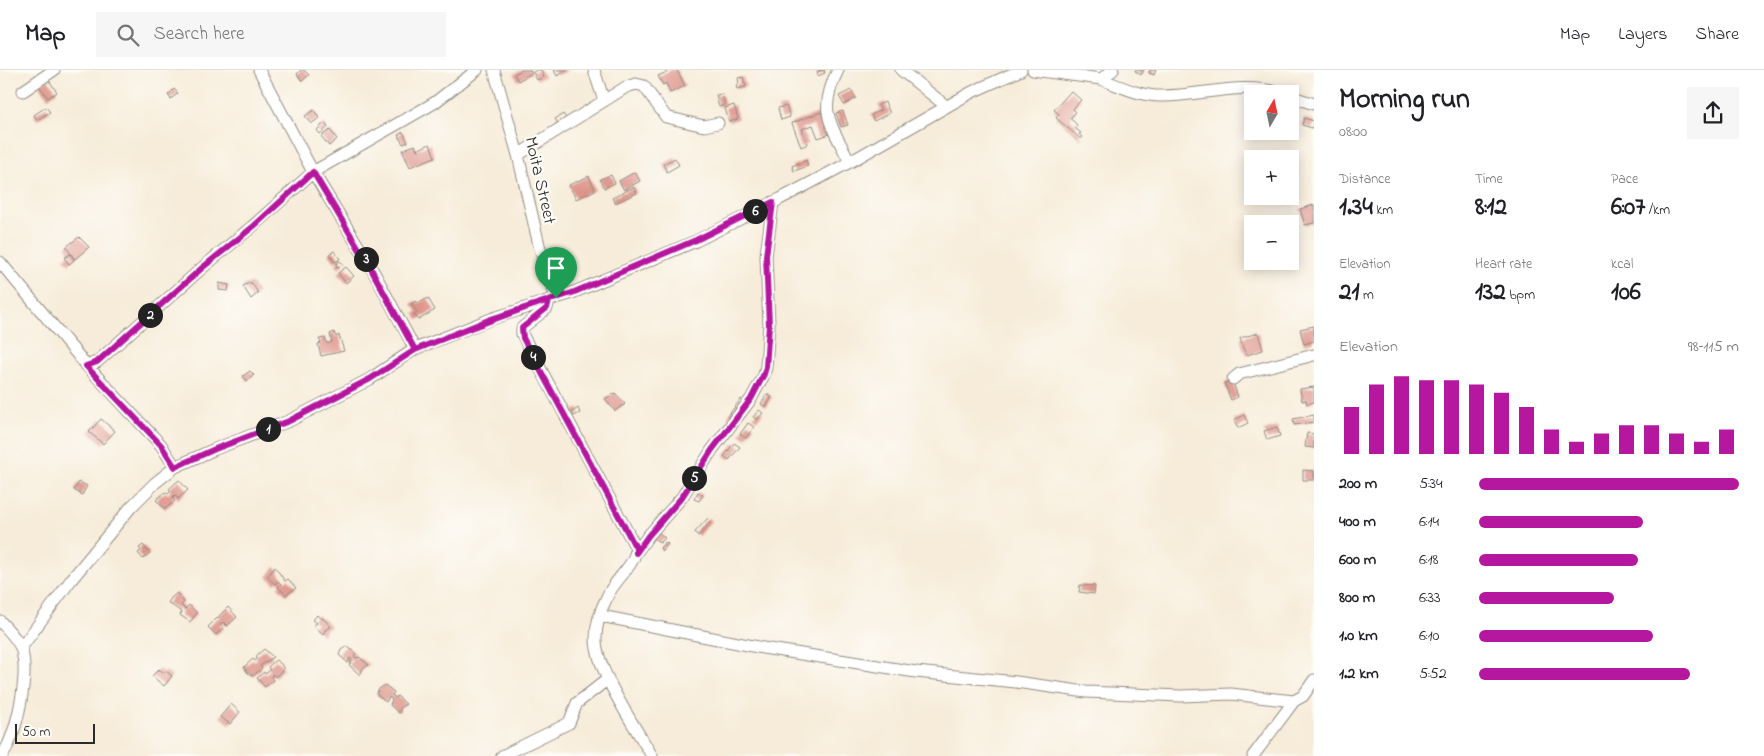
<!DOCTYPE html>
<meta charset="utf-8">
<style>
body{margin:0;font-family:"Indie Flower",sans-serif;background:#f6f6f6;color:#202124;height:100vh;display:flex;flex-direction:column;font-size:19px;white-space:nowrap}
*{box-sizing:border-box;margin:0}
p{font-size:16px;color:#757577}
.icon{flex:none;width:28px;height:28px;fill:none;stroke:currentColor;stroke-width:2;stroke-linecap:round;stroke-linejoin:round}
.map{position:relative;flex:1;overflow:hidden}
.drawer{display:flex;flex-direction:column;background:#fff;width:450px}
.drawer>*{flex:none}
.needle{width:32px;rotate:9deg}
.tools{position:absolute;left:1244px;top:15px;display:grid;gap:10px}
.tools a{display:grid;place-items:center;width:55px;height:55px;border-radius:0px;background:#fff;box-shadow:0 2px 12px #0003;font-size:25px}
.scale{position:absolute;left:15px;bottom:12px;width:80px;box-sizing:border-box;padding-left:5px;border:2px solid #2b2b2b;border-top:0;font-size:14px;line-height:18px;white-space:nowrap;color:#2b2b2b;-webkit-text-stroke:4px #fdfcf7;paint-order:stroke}
.pin{position:absolute;display:grid;place-items:center;width:42px;height:42px;color:#fff;margin:-51px -21px;border-radius:50% 50% 50% 0;rotate:-45deg;box-shadow:0 0 5px #0007}
.pin .icon{rotate:45deg}
.km{position:absolute;width:25px;height:25px;margin:-12px;border-radius:50%;background:#222;color:#fff;font-size:14px;line-height:25px;text-align:center}
.round{display:grid;place-items:center;flex:none;width:52px;height:52px;border-radius:0px;background:#f6f6f6}
.summary{display:flex;align-items:center;justify-content:space-between;height:85px;padding:0 25px}
h1{font-size:28px;font-weight:800;line-height:38px}
.figures{display:grid;grid-template-columns:repeat(3,1fr);gap:8px;height:85px;padding:5px 25px}
.figures div{display:grid;align-content:center}
.figures b{font-size:25px;font-weight:800}
.figures small{font-size:14px;font-weight:400}
.figures p{font-size:14px}
.chart{height:140px;padding:10px 25px}
.chart p{display:flex;justify-content:space-between}
.chart svg{width:100%;height:90px;margin-top:5px;stroke:#b5179e;stroke-width:6}
ul{padding:0 25px;list-style:none;font-size:16px}
li{display:grid;grid-template-columns:80px 60px 1fr;align-items:center;height:38px}
li i{height:12px;border-radius:6px;background:#b5179e}
header{display:flex;align-items:center;gap:30px;box-sizing:border-box;height:70px;padding:0 25px;background:#fff;border-bottom:1px solid #e0e0e0}
header strong{font-size:24px}
nav{display:flex;gap:28px;margin-inline-start:auto;font-size:18px}
.search{width:350px;height:45px;background:#f6f6f6;display:flex;align-items:center;gap:12px;box-sizing:border-box;padding:0 18px;border-radius:0px;color:#757577;font-size:19px}
main{display:flex;flex:1;min-height:0}
.map>svg:first-child{display:block}
.building{fill:#de948b}
.lines{fill:none;stroke-linecap:round;stroke-linejoin:round}
.street-casing{stroke:#918c82;stroke-width:13}
.street{stroke:#fff;stroke-width:11}
.route-casing{stroke:#fff;stroke-width:10}
.route{stroke:#b5179e;stroke-width:6}
.labels{text-anchor:middle;stroke-width:4.5;stroke-linejoin:round;paint-order:stroke}
.street-label{font-size:18px;fill:#2b2b2b;stroke:#fdfcf7}
</style>
<header>
<strong>Map</strong>
<div class="search"><svg class="icon" aria-label="search" viewBox="0 0 24 24"><circle cx="10" cy="10" r="6"/><path d="M15 15l6 6"/></svg>Search here</div>
<nav><a>Map</a><a>Layers</a><a>Share</a></nav>
</header>
<main>
<div class="map">
<svg width="1314" height="686" viewBox="0 0 1314 686">
<rect width="100%" height="100%" fill="#fdfcf7"/>
<filter id="ink" filterUnits="userSpaceOnUse"><feTurbulence type="fractalNoise" baseFrequency=".02" numOctaves="2"/><feDisplacementMap in="SourceGraphic" scale="10" xChannelSelector="R" yChannelSelector="G"/><feConvolveMatrix kernelMatrix="1 2 1 2 8 2 1 2 1" color-interpolation-filters="sRGB"/></filter>
<filter id="wash" filterUnits="userSpaceOnUse"><feTurbulence type="fractalNoise" baseFrequency=".0096" numOctaves="4" result="noise"/><feDisplacementMap in="SourceGraphic" scale="20" xChannelSelector="R" yChannelSelector="G"/><feGaussianBlur stdDeviation="1.12" result="paint"/><feColorMatrix in="noise" values="0 0 0 0 0 0 0 0 0 0 0 0 0 0 0 0 0 1.4 0 .05"/><feComposite in="paint" operator="in"/></filter>
<g filter="url(#wash)">
<rect width="100%" height="100%" fill="#f7ecd9"/>
<g id="blocks">
<path class="building" d="M301 0H304L309 5 302 11 297 4Z
M522 0H530L532 3 518 11 514 4Z
M537 0H541L544 7 537 10 533 2Z
M554 0H568L557 6Z
M671 0H677L685 16 670 23 666 13 663 15 658 6Z
M821 0H824L825 3 818 6 817 2Z
M1135 0H1144L1141 5 1135 1Z
M1150 0H1156L1154 5 1149 3Z
M743 7 746 17 737 19 736 15 739 14 738 8Z
M48 9 57 22 48 28 39 16Z
M174 19 178 23 171 29 168 25Z
M851 20 856 28 844 35 839 26Z
M1071 21 1081 30 1073 39 1076 42 1070 48 1077 55 1075 58 1081 63 1079 64 1082 67 1081 69 1056 48 1059 44 1054 40Z
M722 24 725 35 719 37 716 25Z
M885 32 890 43 874 51 871 45 881 40 878 35Z
M734 35 738 49 729 52 725 38Z
M786 36 790 47 781 50 778 38Z
M46 37 50 42 37 50 34 45Z
M314 40 319 48 311 54 305 46Z
M843 41 848 55 841 57 836 43Z
M821 42 830 64 818 68 813 55 802 59 808 74 801 77 792 53Z
M563 44 567 49 559 55 555 49Z
M1304 48 1314 51V55L1313 54 1312 58 1302 55Z
M324 53 328 57 320 64 317 60Z
M330 60 337 69 329 76 321 66Z
M403 62 408 72 403 74 398 65Z
M430 74 435 87 410 97 402 80 415 75 417 80Z
M675 88 679 95 667 102 663 94Z
M806 90 808 96 794 101 792 96Z
M635 102 640 111 624 120 619 111Z
M611 105 615 113 604 118 600 109Z
M589 106 595 120 576 129 569 115Z
M634 117 637 123 615 133 612 128Z
M1314 135V153L1305 155 1300 139Z
M79 167 89 177 75 189 66 177Z
M334 181 340 189 335 192 329 184Z
M70 184 74 190 69 194 64 188Z
M339 191 344 194 338 198 336 194Z
M346 197 354 206 346 213 338 203Z
M219 213 229 215 228 221 219 220Z
M249 213H252L258 223 251 229 243 216Z
M428 228 435 240 418 250 414 244 417 242 411 234 416 231 419 233Z
M1314 256V271L1304 274 1300 259Z
M334 262 336 267 339 265 344 281 321 286 318 274 321 273 319 269 325 268 327 274 332 272 330 264Z
M1258 263 1263 280 1247 285 1243 278 1240 268Z
M250 301 254 305 247 311 243 306Z
M1232 310 1238 327 1231 330 1224 313Z
M1314 317V332L1307 334 1306 330 1302 331 1300 319Z
M615 323 625 334 615 341 605 329Z
M767 324 772 327 766 337 761 334Z
M741 329 743 331 733 351 727 347Z
M578 338 580 343 574 346 572 342Z
M759 340 763 343 757 350 753 347Z
M1244 345 1248 353 1238 358 1234 350Z
M1314 345V352L1294 355 1293 349Z
M101 349 115 361 103 374 89 362Z
M748 353 754 357 746 368 740 364Z
M1277 357 1280 366 1267 370 1264 361Z
M1307 363 1314 364V378L1305 377Z
M734 373 740 377 729 390 724 386Z
M1303 400 1314 401V410H1303Z
M179 410 188 420 178 429 175 425 172 428 175 431 165 439 156 430 165 422 168 424 171 421 169 419Z
M79 412 87 416 82 425 74 420Z
M698 422 703 425 699 431 694 429Z
M708 448 711 451 698 466 695 462Z
M658 462 665 468 660 473 653 467Z
M666 472 668 474 662 481 660 478Z
M143 475 150 483 143 489 138 483 141 481 139 478Z
M275 497 285 511 288 509 296 518 286 525 278 517 281 514 278 511 275 514 267 507Z
M1080 515 1095 516 1094 524 1079 522Z
M177 523 184 532 181 535 185 539 189 535 197 543 190 552 180 545 182 542 168 533 171 528Z
M228 537 237 547 227 556 223 552 220 555 224 558 216 565 208 557 216 549 219 548V546Z
M317 545 321 549 323 548 331 557 325 560 323 565 313 556 317 553 313 550Z
M347 576 356 584 354 586 356 588 359 587 369 595 363 598 360 605 349 595 352 590 350 588 348 593 339 585 341 580Z
M264 579 273 587 260 596 262 598 253 606 247 602 244 597 253 589 255 591 257 589 256 586Z
M276 590 281 594 284 599 275 607 273 604 271 607 273 610 265 617 257 608 264 602 265 604 270 600 268 597Z
M159 599 164 603 166 601 172 606 164 616 152 606Z
M385 615 394 622 392 625 396 628 397 626 406 634 401 637 399 643 390 635 392 630 389 627 386 632 376 624 379 619Z
M231 634 240 642 230 654 220 647Z"/>
</g>
</g>
<g filter="url(#ink)">
<use href="#blocks" fill-opacity="0" stroke="#918c82" stroke-width="1"/>
<g class="lines">
<defs>
<path id="street" d="M259 0 313 102 371 197 415 279
M494 0 518 85 539 175 556 228
M594 0 604 31
M838 0C817 42 831 54 850 92
M901 0 946 36
M1033 0 1101 9 1113 0
M1101 9C1122 17 1142 27 1164 26 1205 25 1244 11 1284 24
M23 21 54 0
M1290 26 1314 34
M518 85 626 17 636 14 644 16 666 47 704 56 718 53
M0 192 87 296 161 375 175 397
M549 230 547 238 522 258V264L636 478C636 495 613 511 607 527 601 539 596 555 596 568 595 599 636 658 652 686
M87 296 97 292 202 198 254 155 313 102 434 33 477 0
M1233 309 1239 304 1314 285
M636 483 648 466 682 427 712 380 751 329 764 305 766 297 769 255 766 186 773 132
M601 546 763 578 916 602 1016 612 1086 622 1181 626 1231 624 1294 631
M0 551C7 559 17 568 21 578 30 605 17 663 2 686
M21 578 71 510 131 437 155 413 175 397 215 379 289 351 370 309 415 279 491 249 572 223 696 171 780 129 850 92 972 22 1021 0
M502 686 569 653 577 633 608 609
M1253 686 1294 631 1303 626 1314 610"/>
</defs>
<use href="#street" class="street-casing"/>
<use href="#street" class="street"/>
</g>
</g>
<g class="lines" filter="url(#ink)">
<defs>
<path id="route" d="M556 228 549 230 491 249 415 280 370 309 289 351 215 379 175 397 161 375 86 296 97 292 202 198 254 156 313 102 370 197 415 280C459 262 504 245 549 230L547 238 522 258 523 268 636 478V483L648 466 682 427 712 380 751 329 764 304 766 297 769 255 766 186 773 132 696 170 572 223 556 228"/>
</defs>
<use href="#route" class="route-casing"/>
<use href="#route" class="route"/>
</g>
<g class="labels">
<g class="street-label">
<text transform="translate(541 110) rotate(77)" y="6">Moita Street</text>
</g>
</g>
</svg>
<div class="tools">
<a><svg class="needle" viewBox="-14 -14 28 28"><path d="M0-13l5 13h-10z" fill="#e53935"/><path d="M0 13l5-13h-10z" fill="#757577"/></svg></a>
<a>+</a>
<a>−</a>
</div>
<div class="scale">50 m</div>
<div class="pin" style="left:556px;top:228px;background:#1e9e55"><svg class="icon" aria-label="arrive" viewBox="0 0 24 24"><path d="M6 21V4h12l-3 4 3 4H6"/></svg></div>
<b class="km" style="left:268px;top:359px">1</b>
<b class="km" style="left:150px;top:245px">2</b>
<b class="km" style="left:366px;top:189px">3</b>
<b class="km" style="left:533px;top:287px">4</b>
<b class="km" style="left:694px;top:408px">5</b>
<b class="km" style="left:755px;top:141px">6</b>
</div>
<section class="drawer">
<div class="summary"><div><h1>Morning run</h1><p>08:00</p></div><a class="round"><svg class="icon" aria-label="share" viewBox="0 0 24 24"><path d="M12 15V3M7 8l5-5 5 5M5 13v7h14v-7"/></svg></a></div>
<div class="figures">
<div><p>Distance</p><b>1.34<small> km</small></b></div>
<div><p>Time</p><b>8:12</b></div>
<div><p>Pace</p><b>6:07<small> /km</small></b></div>
</div>
<div class="figures">
<div><p>Elevation</p><b>21<small> m</small></b></div>
<div><p>Heart rate</p><b>132<small> bpm</small></b></div>
<div><p>kcal</p><b>106</b></div>
</div>
<div class="chart"><p><span>Elevation</span>98–115 m</p>
<svg viewBox="0 0 160 44" preserveAspectRatio="none"><path d="M5 44V21M15 44V10M25 44V6M35 44V8M45 44V8M55 44V10M65 44V14M75 44V21M85 44V32M95 44V38M105 44V34M115 44V30M125 44V30M135 44V34M145 44V38M155 44V32"/></svg>
</div>
<ul>
<li><b>200 m</b>5:34<i style="width:100%"></i></li>
<li><b>400 m</b>6:14<i style="width:63%"></i></li>
<li><b>600 m</b>6:18<i style="width:61%"></i></li>
<li><b>800 m</b>6:33<i style="width:52%"></i></li>
<li><b>1.0 km</b>6:10<i style="width:67%"></i></li>
<li><b>1.2 km</b>5:52<i style="width:81%"></i></li>
</ul>
</section>
</main>
